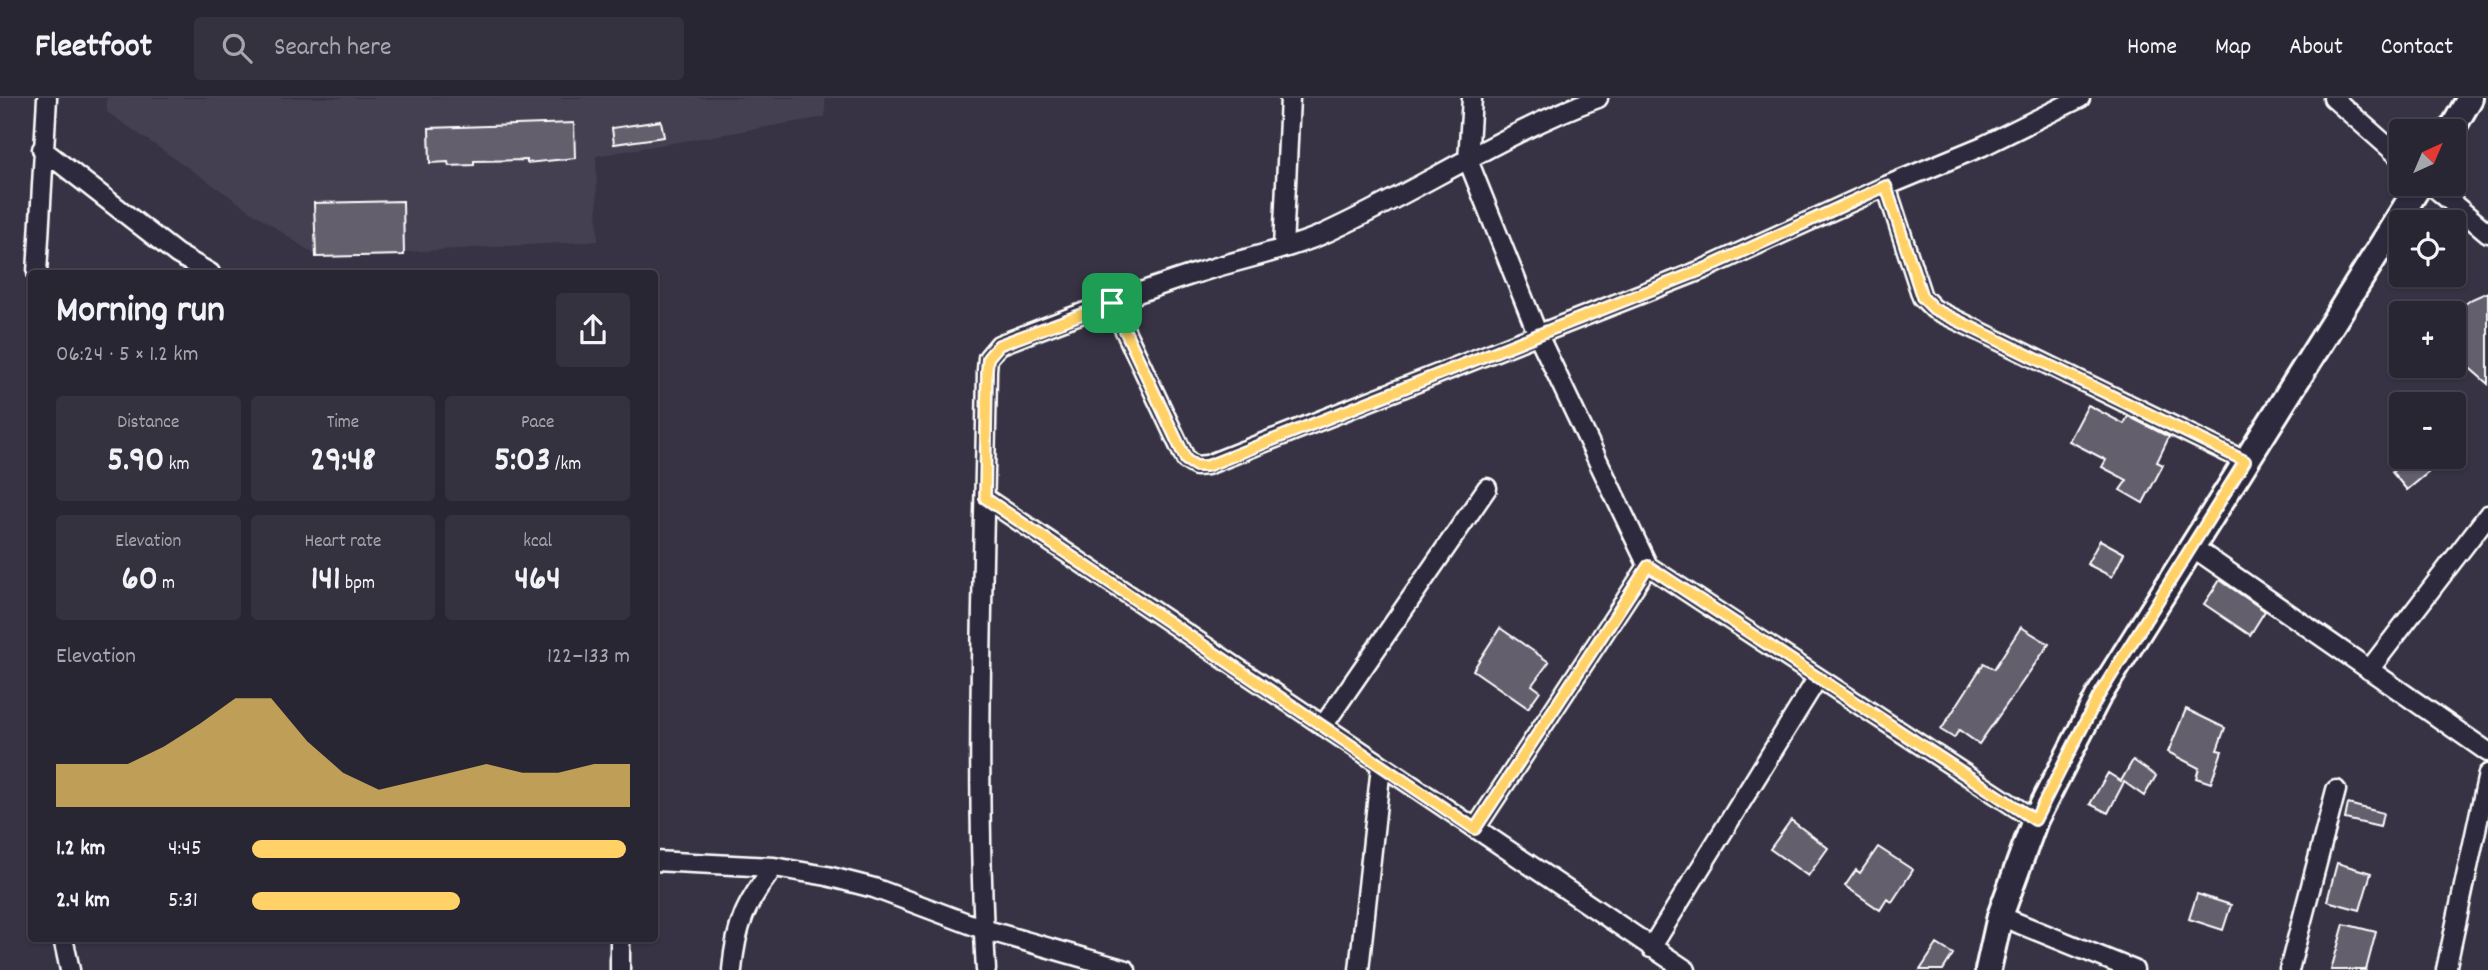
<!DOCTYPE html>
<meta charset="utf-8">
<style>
body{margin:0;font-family:Dekko,sans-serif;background:#353240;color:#f1f3f6;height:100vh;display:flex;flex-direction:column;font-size:26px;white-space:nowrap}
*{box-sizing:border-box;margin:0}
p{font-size:23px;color:#a5a5ac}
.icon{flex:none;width:38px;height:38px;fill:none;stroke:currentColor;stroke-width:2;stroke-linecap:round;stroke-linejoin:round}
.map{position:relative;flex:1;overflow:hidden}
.details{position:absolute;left:28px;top:172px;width:630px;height:672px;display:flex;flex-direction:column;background:#292634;border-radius:7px;box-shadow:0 2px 5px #0004,0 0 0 2px #45434f}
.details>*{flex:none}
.needle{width:46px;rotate:44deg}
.fabs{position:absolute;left:2389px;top:21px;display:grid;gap:14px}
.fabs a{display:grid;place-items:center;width:77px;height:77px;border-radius:7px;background:#292634;box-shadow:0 2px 5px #0004,0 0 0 2px #45434f;font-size:35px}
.pin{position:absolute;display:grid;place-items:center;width:60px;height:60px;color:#fff;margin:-30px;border-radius:14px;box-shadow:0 4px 10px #0006}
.round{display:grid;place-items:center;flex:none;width:74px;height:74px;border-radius:7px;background:#353240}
.head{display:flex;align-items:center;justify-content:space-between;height:119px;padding:0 28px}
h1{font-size:38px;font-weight:700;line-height:52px}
.figures{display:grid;grid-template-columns:repeat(3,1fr);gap:10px;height:119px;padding:7px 28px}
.figures div{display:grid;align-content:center;border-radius:7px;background:#353240;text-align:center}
.figures b{font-size:35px;font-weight:700}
.figures small{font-size:19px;font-weight:400}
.figures p{font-size:19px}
.chart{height:196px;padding:14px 28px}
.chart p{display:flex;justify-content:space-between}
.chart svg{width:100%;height:126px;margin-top:7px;fill:#ffd166;opacity:.7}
ul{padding:0 28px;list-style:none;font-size:23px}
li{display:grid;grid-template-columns:112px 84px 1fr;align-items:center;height:52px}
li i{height:18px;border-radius:9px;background:#ffd166}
header{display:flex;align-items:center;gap:42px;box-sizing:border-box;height:98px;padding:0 35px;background:#292634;border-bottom:2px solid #45434f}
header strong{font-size:33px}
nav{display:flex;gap:38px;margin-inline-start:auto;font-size:24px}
.search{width:490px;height:63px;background:#353240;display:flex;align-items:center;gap:18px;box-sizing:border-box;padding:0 24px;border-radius:7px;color:#a5a5ac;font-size:26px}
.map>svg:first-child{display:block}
.built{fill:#444051}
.building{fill:#635f6d;stroke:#fff;stroke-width:2}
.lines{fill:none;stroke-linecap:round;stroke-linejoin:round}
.minor-casing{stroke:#fff;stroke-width:23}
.secondary-casing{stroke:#fff;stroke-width:30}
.minor{stroke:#2f2a3d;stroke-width:18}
.secondary{stroke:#2f2a3d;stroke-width:24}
.route-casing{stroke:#fff;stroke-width:14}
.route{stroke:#ffd166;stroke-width:9}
</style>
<header>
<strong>Fleetfoot</strong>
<div class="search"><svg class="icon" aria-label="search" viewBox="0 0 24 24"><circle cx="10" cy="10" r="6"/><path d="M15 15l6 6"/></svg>Search here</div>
<nav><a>Home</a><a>Map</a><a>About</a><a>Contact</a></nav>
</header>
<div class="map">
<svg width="2488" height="872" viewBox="0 0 2488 872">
<rect width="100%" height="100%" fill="#373345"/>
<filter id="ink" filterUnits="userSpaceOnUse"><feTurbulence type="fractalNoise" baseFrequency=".0143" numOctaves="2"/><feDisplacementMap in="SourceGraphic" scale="14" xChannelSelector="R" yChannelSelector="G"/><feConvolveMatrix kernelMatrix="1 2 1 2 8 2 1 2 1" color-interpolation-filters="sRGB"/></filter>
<g filter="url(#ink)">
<path class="built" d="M107 0H825V19L596 58 598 143 318 159 107 14Z"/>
<path class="building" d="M661 23 664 39 614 46 612 30Z
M574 25 575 60 527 65V62L474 63V67L449 68 448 64 430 65 429 30Z
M403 103 404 157 316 159 314 105Z
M2488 194V286L2465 266 2462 270 2454 262 2453 215 2472 201Z
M2088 307 2124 326 2128 318 2169 339 2157 364 2163 367 2143 405 2120 392 2127 382 2102 369 2106 362 2069 343Z
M2409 359H2447L2407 392 2392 374Z
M2100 442 2124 455 2112 479 2087 466Z
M2220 482 2265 513 2250 537 2204 506Z
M2021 529 2049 546 1979 646 1959 632 1954 640 1941 632 1984 565 1994 571Z
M1500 530 1549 564 1532 587 1540 593 1528 610 1473 572Z
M2186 611 2225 630 2217 652 2222 653 2211 685 2196 680 2199 670 2168 654Z
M2133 662 2156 678 2144 698 2124 684 2108 715 2090 706 2108 675 2121 683Z
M2348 706 2383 715 2380 729 2345 721Z
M1791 722 1828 750 1808 778 1770 751Z
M1878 749 1913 772 1892 804 1887 801 1880 812 1845 788 1856 772 1860 775Z
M2337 765 2371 775 2360 812 2327 803Z
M2197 796 2231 807 2223 832 2189 821Z
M2344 826 2376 834 2366 872H2331Z
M1937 846 1953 856 1943 872H1920Z"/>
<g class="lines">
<defs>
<path id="minor" d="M1472 0 1468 62 1538 237 1648 468 1475 731
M2333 0 2401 60
M42 51 177 156 210 175
M2430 86 2488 135
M1886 88 1922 199 1934 211 2245 363
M1283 150 1290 0
M37 175 47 0
M1112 205 1186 362 1196 368 1207 367 1704 171 1886 88 1983 48 2080 0
M985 400 1686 872
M2191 448 2488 654
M1648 468 2035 722
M2369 572 2488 417
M1323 628 1487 390
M654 763 774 769 827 778 874 790 983 831 1126 872
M2000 818 2134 872
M63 840 70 872
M1651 850 1817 581
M620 872V840
M732 872C736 826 746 805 774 769
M986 872C974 675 984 470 987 272L988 260 999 247C1063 222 1128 197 1194 176 1236 162 1281 154 1321 137 1415 95 1502 35 1598 0
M1359 872 1381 668
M2289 872 2336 692
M2446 872 2488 676"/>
<path id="secondary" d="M2451 33 2470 0
M1988 872 2000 818 2035 722 2098 599 2420 86"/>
</defs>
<use href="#minor" class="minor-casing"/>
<use href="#secondary" class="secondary-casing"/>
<use href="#minor" class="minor"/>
<use href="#secondary" class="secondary"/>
</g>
</g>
<g class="lines" filter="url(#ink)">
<defs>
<path id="route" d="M1886 88 1922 199 1934 211 2245 363 2098 599 2035 722 1648 468 1475 731 985 400 987 272 988 260 999 247 1112 205 1186 362 1196 368H1207L1704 171Z"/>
</defs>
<use href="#route" class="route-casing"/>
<use href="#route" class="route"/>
</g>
</svg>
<div class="fabs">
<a><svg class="needle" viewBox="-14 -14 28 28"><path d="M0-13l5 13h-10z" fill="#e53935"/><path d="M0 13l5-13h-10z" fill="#a5a5ac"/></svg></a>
<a><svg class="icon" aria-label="locate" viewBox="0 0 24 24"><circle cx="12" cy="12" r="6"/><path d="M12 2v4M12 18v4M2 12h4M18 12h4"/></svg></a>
<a>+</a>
<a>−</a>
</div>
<div class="pin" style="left:1112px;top:205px;background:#1e9e55"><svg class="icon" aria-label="arrive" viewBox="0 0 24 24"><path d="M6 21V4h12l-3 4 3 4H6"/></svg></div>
<section class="details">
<div class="head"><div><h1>Morning run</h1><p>06:24 · 5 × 1.2 km</p></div><a class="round"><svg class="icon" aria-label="share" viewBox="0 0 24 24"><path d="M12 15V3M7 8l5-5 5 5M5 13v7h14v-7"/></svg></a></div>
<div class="figures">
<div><p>Distance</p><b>5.90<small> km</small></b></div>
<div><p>Time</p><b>29:48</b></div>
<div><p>Pace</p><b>5:03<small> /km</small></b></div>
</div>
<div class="figures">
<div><p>Elevation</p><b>60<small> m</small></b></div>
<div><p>Heart rate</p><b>141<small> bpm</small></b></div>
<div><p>kcal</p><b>464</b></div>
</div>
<div class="chart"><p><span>Elevation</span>122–133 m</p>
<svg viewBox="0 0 160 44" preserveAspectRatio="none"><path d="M0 44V29L10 29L20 29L30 23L40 15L50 6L60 6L70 21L80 32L90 38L100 35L110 32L120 29L130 32L140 32L150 29L160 29V44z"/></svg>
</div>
<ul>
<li><b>1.2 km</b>4:45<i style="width:99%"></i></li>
<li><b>2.4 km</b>5:31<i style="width:55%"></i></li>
</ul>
</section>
</div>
